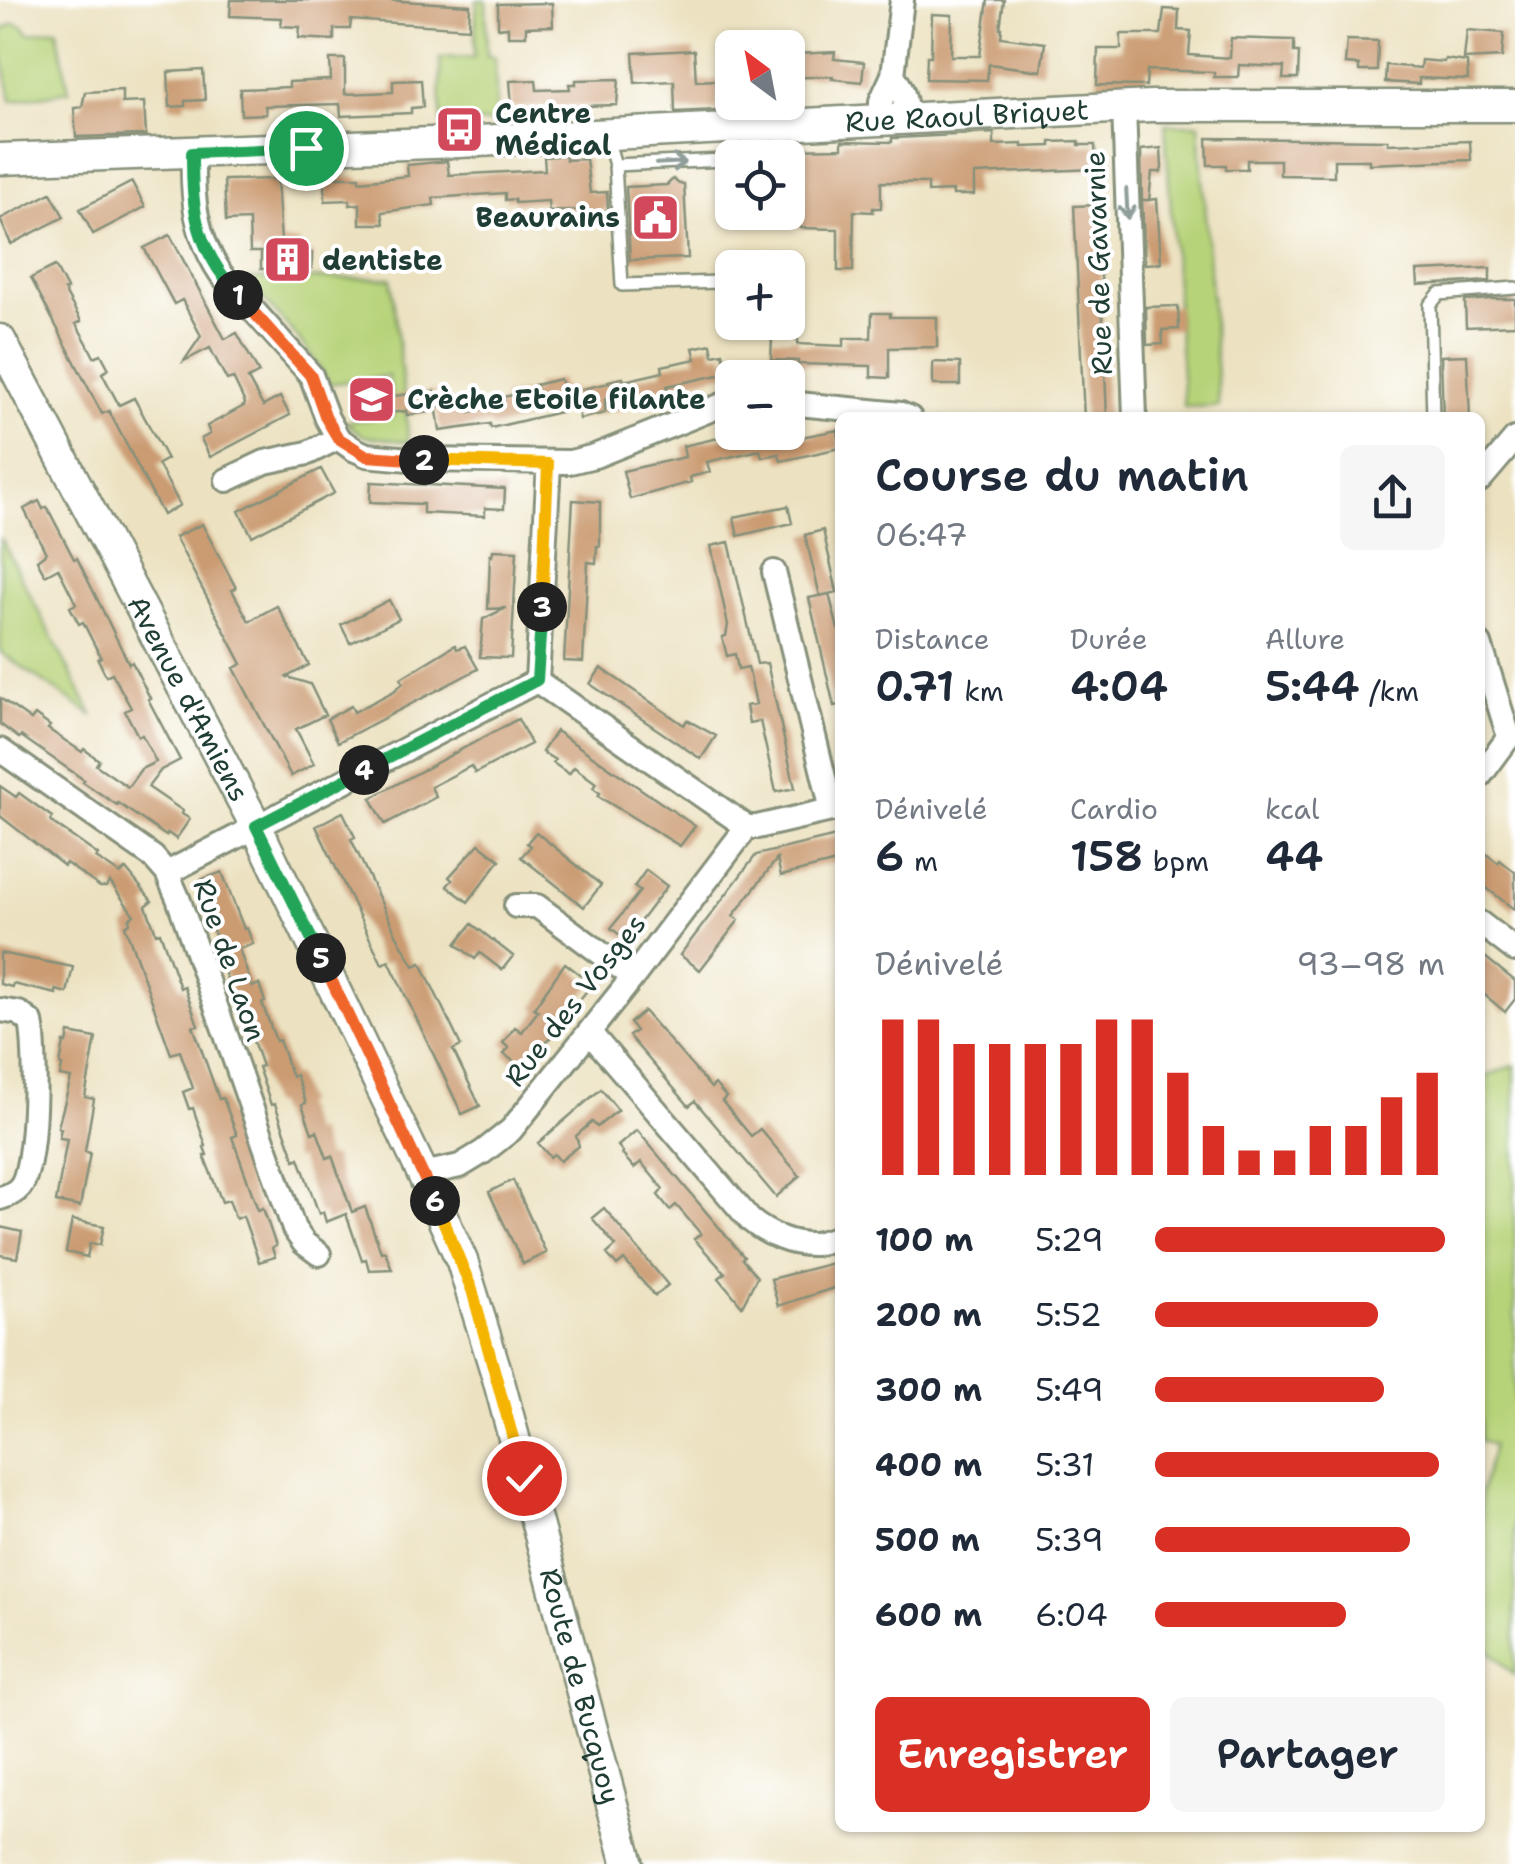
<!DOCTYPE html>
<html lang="fr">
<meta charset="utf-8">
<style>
body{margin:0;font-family:"Shantell Sans",sans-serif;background:#f6f6f7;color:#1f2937;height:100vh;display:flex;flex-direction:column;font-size:38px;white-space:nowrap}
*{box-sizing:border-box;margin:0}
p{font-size:32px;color:#747a83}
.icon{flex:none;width:55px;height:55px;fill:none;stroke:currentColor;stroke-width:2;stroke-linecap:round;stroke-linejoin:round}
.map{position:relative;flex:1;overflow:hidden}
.sheet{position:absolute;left:835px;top:412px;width:650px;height:1420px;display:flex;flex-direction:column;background:#fff;border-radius:15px;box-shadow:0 2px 8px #0004}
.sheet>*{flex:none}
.needle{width:65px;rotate:328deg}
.controls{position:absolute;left:715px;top:30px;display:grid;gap:20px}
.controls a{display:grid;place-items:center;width:90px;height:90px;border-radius:15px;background:#fff;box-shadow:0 2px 8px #0004;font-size:50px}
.pin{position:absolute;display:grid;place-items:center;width:85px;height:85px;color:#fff;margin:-42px;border:5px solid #fff;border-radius:50%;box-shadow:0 2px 10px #0007}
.km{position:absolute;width:50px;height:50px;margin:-25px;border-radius:50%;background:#222;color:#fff;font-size:28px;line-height:50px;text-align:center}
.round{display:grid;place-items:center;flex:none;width:105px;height:105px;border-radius:15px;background:#f6f6f7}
.overview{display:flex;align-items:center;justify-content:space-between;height:170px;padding:0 40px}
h1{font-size:45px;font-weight:600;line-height:75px}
.stats{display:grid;grid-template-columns:repeat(3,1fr);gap:15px;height:170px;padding:10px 40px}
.stats div{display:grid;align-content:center}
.stats b{font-size:42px;font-weight:600}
.stats small{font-size:28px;font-weight:400}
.stats p{font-size:28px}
.chart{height:280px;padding:20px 40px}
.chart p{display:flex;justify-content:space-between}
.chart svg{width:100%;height:180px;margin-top:10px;stroke:#d93025;stroke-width:6}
.cta{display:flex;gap:20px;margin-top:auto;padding:20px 40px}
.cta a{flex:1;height:115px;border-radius:15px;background:#d93025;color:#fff;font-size:40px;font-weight:600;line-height:115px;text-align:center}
.cta a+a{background:#f6f6f7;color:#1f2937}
ul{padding:0 40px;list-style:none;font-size:32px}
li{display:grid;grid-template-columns:160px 120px 1fr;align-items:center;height:75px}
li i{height:25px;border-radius:12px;background:#d93025}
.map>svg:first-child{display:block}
.green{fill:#b7d379;stroke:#6b8856;stroke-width:2.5}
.building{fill:#cb9b72}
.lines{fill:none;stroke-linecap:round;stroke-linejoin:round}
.service-casing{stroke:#86907a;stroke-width:16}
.minor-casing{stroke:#86907a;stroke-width:28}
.secondary-casing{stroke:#86907a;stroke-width:35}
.service{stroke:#fff;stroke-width:11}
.minor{stroke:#fff;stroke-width:22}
.secondary{stroke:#fff;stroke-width:30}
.oneway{stroke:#8f9e9a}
.split-1-casing{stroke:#fff;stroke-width:20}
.split-2-casing{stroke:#fff;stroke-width:20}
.split-3-casing{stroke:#fff;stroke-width:20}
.split-4-casing{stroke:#fff;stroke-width:20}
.split-5-casing{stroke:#fff;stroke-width:20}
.split-6-casing{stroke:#fff;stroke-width:20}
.split-7-casing{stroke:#fff;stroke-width:20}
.split-1{stroke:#22a559;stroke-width:12}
.split-2{stroke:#f0652b;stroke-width:12}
.split-3{stroke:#f5b400;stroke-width:12}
.split-4{stroke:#22a559;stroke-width:12}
.split-5{stroke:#22a559;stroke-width:12}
.split-6{stroke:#f0652b;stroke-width:12}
.split-7{stroke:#f5b400;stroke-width:12}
.labels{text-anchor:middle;stroke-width:8;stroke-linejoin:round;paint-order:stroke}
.poi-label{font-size:28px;font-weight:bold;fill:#1f3d34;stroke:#fff;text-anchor:start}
.street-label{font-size:28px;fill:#1f3d34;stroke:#fff}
</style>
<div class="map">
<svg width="1515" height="1864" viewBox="0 0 1515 1864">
<rect width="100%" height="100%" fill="#fff"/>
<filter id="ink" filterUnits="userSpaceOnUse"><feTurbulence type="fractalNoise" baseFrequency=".01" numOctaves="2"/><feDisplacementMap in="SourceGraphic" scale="20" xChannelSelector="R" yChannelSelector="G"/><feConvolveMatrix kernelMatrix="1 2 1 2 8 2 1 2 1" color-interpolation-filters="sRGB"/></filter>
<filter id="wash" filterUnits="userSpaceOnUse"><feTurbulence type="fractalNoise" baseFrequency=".0048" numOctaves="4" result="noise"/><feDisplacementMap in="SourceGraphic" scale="40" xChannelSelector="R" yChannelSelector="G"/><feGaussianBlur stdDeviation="2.25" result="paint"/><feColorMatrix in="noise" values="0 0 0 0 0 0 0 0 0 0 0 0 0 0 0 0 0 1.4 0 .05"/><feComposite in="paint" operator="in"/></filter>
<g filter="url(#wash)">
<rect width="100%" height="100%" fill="#ece2c1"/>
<path class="green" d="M477 0H486L487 56 495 57 497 122 441 124 440 58 474 57Z
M14 23 24 27 29 34 57 29 69 91 11 101 0 41 4 29Z
M1165 124H1199L1219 406 1184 407Z
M391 278 409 442 364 436 345 422 394 416 388 376 329 384C308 345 275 312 245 279Z
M0 537 93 716 0 652Z
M1515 1065V1675L1480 1642V1495L1493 1445 1480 1441V1079Z"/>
<g id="blocks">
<path class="building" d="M231 0H384L470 5 469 28 351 20 350 29H334V40L299 38 300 27 281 26 282 18 230 16Z
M988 0H1004L1000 28H1002L1001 37 1045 43 1041 71 989 64 987 80 926 79 927 56H931L932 14 952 15 951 56H980Z
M552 3 553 26 526 27V36H508V27L498 28V4Z
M1164 9 1179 10 1178 30 1191 31 1189 55 1230 58 1231 38 1294 40V52H1299L1298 79H1283L1284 67 1239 65 1238 77H1214V72L1147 70 1146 86 1097 85 1098 49H1121V34H1161Z
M1467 30 1504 33 1502 57 1464 59Z
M1347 40 1378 41 1377 71H1359V65L1345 64Z
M694 50 696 81 719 80 718 110 675 112 674 81 635 83 633 53Z
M835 52 834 59 864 62 862 82 832 79 833 76 788 78V61H797V54Z
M330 59H345V94L393 92V81L421 80 423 107 411 108V113L341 116 340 104 265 106 266 114 241 115 240 89 289 87V82L331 80Z
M1445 59 1467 62 1468 80 1419 78V84L1385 82 1386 65 1420 68 1421 60 1444 62Z
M203 70 205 100 185 101V106L170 107 168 72Z
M619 79 617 105 512 108 510 81 536 80 537 90 570 89 569 84H576V80Z
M122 90V103L144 102 146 135 76 137 74 108 82 107 85 92Z
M994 133V145L1022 144V147L1051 146V142L1079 141V145H1095L1096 169 974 174V195H953V191L928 192V183L881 182V208H873V212L854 211 853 271H838V229L800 228V197L790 198 791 187H788V152H792V149L842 148V141L892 142V138H896Z
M1207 138 1388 140V144L1470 141 1471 160 1369 164V160H1334V176L1280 175V160H1247V169H1226V165H1208Z
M1161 148 1162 168 1161 172H1152L1149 200 1157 199 1161 263 1145 264 1142 200H1148H1142L1141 150Z
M566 155V160L586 159 590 193 607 192 608 210 589 212 588 209 549 212 548 201 515 203 514 199 505 200V193L433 198 434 205 382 212 384 224H360V204L350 205V200L325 201V177H359V181L408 176 407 165 447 161 449 175 545 170 544 157Z
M277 179 281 241 299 242V253H312V268L261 269V252H250L249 220 226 221 224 180Z
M673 179 679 184H684L688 258 630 260 626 187 667 185Z
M132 182 145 207 93 234 80 209Z
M51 193 64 217 11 244 0 219Z
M1098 205 1107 418H1084L1074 206Z
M170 235 225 339 237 333 259 373 248 379 263 406 280 397 290 415 210 457 201 439 210 434 207 426 244 406 245 403 233 378 227 380 210 348 184 361 201 336 182 300 174 304 144 248Z
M55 266 67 289 64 290 81 321 76 324 86 341 94 357 101 354 109 369 102 373 119 405 134 398 167 459 158 464 180 505 163 515 109 411 102 414 31 278Z
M1490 268V281L1418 285 1417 271Z
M1491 299H1515V325L1466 327 1465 301Z
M1178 306 1179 329 1162 330 1163 344 1147 345 1146 307Z
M872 313H890V317H937V347L889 348V378L871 377V366L798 364V361L771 360 772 338H798V344L844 346V338H871Z
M711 344 713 355 723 353 728 373 667 386 670 398 609 412 605 397V413L580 419 577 408 491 428 490 424 440 431 437 411 407 415 406 411 361 417 357 383 383 380 385 397 435 391 437 407 469 404 470 412 504 404 503 397 537 390 535 385 560 379 563 390 572 388 573 391 609 383 608 381 617 379 623 378 624 381 663 372 662 366 696 359 693 348Z
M1467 355 1470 418H1443L1441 356Z
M933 362 960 363V385H933Z
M838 430 840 448 781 461 779 454 762 457 760 450 707 462 710 472 690 477 691 482 630 499 623 471 685 457 683 446 745 432H783L785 440Z
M321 469 334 493 252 536 239 511Z
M371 482 505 489 504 509 485 508V516L423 513V504L370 502Z
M573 500 600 502V546H597L596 563 588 562 583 662 564 661Z
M39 501 43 509 47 507 74 559 77 558 129 664 132 662 150 698 148 699 180 760 161 770 148 787 183 811 182 814 190 819 176 839 168 833 166 836 118 803 117 805 83 782 84 780 21 736 19 738 0 724V698L31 720 35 715 50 726 48 729 82 752 84 749 99 760 96 765 128 787 141 769 156 762 142 735 138 736 125 711 131 708 112 673 106 676 98 659 101 657 92 640 83 622 79 624 70 607 76 604 58 568 45 575 37 560 46 553 24 509Z
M788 506 792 523 738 536 734 517Z
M202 524 236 588 232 590 249 621 277 606 309 665 287 677 310 684 325 715 296 729 314 764 291 776 234 668 242 664 175 537Z
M823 530 837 592 820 596 805 535Z
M729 542 757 664 767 663 795 788 776 792 760 721 749 723 746 706 756 704 748 667 738 669 735 654 727 656 722 637 726 636 728 625 711 546Z
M493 550 517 551 511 658 480 657 483 619 506 608 488 609 490 555 492 556Z
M829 594 838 629 840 628V705L834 706 809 598Z
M389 600 399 619 350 643 341 625Z
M455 645 457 649 465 646 478 669 338 742 327 719 351 706 354 712 394 691 403 683 401 678Z
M601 668 684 725 687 720 716 736 701 759 590 684Z
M518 719 531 744 475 773 471 766 431 787 436 797 385 824 371 798Z
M556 731 695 826 680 846 598 796 600 793 593 788 596 783 574 767 569 774 553 763 555 760 542 752Z
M0 786 16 797 19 793 52 817 50 821 98 855 96 858 120 874 126 869 152 901 146 906 156 933 160 932 180 988 184 986 198 1025 193 1026 219 1099 223 1098 237 1135 232 1137 258 1210 263 1208 276 1246 272 1248 275 1257 259 1262 243 1216 236 1219 229 1200 222 1202 204 1156 207 1155 204 1147 206 1146 193 1108 189 1109 183 1092 193 1088 180 1051 171 1054 125 926 130 923 129 919 134 915 110 882 106 887H100L66 863 64 866 0 816Z
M343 812 355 837 351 839 397 936 414 966 421 963 461 1046 453 1050 480 1106 462 1114 389 961 382 964 316 826Z
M536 832 601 885 584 907 521 857 531 846 527 843Z
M840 835V861L781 876 777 859 733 916 739 920 700 970 680 955 756 855Z
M479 844 500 860 468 902 447 886 452 880 449 877Z
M1480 849 1498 863 1500 860 1515 872V910L1480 883Z
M646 870 667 886 626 940 611 928 640 891 634 887Z
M222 872 244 929 247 928 253 944 239 949 252 987 259 984 265 1002 262 1003 276 1041 279 1040 292 1077 296 1075 306 1103 302 1105 312 1133 317 1131 327 1158 332 1156 352 1212 365 1207 381 1252 385 1251 392 1269 369 1270 366 1259 362 1260 346 1214 326 1222 323 1212 319 1214 299 1158 295 1160 275 1104 271 1105 258 1067 262 1066 236 993 232 994 219 956 222 955 202 899 206 898 200 880Z
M472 924 513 956 502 970 480 953 475 959 456 944Z
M0 953 73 967 67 993 56 990V994L13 984 12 987 0 984Z
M1480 953 1515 981V999L1505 1012 1480 991Z
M565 963 592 984 525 1070 504 1054 509 1048 503 1043 515 1027 522 1032 538 1011 534 1008Z
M644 1011 711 1088 715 1084 726 1097 722 1101 751 1136 760 1129 800 1176 776 1197 695 1101 689 1106 629 1036 636 1031 630 1023Z
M69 1033 96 1038 85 1097 94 1099 85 1151 90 1153 80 1207 56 1202 67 1139 59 1138 61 1128 58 1127 71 1078 60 1076 62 1066 60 1065 64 1042 67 1043Z
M601 1089 618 1110 597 1127 592 1122 576 1136 579 1146 560 1161 554 1154 550 1157 538 1143Z
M637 1130 744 1257 742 1259 757 1277 742 1306 719 1278 725 1273 694 1239 701 1234 676 1205 670 1210 658 1195 663 1189 641 1162 634 1168 622 1154 623 1152 618 1146Z
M513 1180 546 1253 523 1264 489 1192Z
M604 1208 668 1285 655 1296 624 1260 617 1266 607 1254 616 1246 592 1218Z
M72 1220 104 1226 100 1245 90 1243 87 1257 66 1252Z
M0 1227 22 1232 17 1258 0 1255Z
M840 1261V1286L778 1306 771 1279Z"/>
</g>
</g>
<g filter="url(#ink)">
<use href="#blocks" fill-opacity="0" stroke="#86907a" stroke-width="2.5"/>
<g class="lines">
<defs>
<path id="service" d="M607 138 615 165 724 160 736 138V129
M615 165 622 285 720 282
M1433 418 1430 305 1439 294 1515 288"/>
<path id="minor" d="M893 75C904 90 906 101 906 119
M1124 107 1135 418
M881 121V101L893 75 902 0
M193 153C192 199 195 235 221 274L311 375 327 418 338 438 353 449 367 455 420 460 570 462 595 456 732 401
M788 403 901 414 910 418
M227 480 265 462 308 453 338 438
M1480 480 1515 439
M774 572 832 810
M1480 644 1509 737
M537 681 747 827H757L840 808
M537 681 549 464
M0 750 153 857 167 873 178 898 294 1229 304 1243 319 1254
M1480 776 1509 737
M167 873 537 681
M516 906H537L633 977
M1480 923 1515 950
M0 1010 19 1013 31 1022C37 1048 37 1167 20 1187 15 1193 8 1196 0 1198
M589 1032 750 1220C767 1234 791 1245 814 1244 822 1243 832 1239 840 1237
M423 1174 460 1166 483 1152 511 1130 633 977 747 827"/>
<g id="secondary">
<path id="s1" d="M0 159 459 142 1151 106H1515"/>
<path id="s2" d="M0 340 256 826 423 1174 462 1261 498 1378 628 1864"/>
</g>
</defs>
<use href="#service" class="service-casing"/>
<use href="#minor" class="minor-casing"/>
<use href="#secondary" class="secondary-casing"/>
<use href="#service" class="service"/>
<use href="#minor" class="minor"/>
<use href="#secondary" class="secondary"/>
</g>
<defs><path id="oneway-shaft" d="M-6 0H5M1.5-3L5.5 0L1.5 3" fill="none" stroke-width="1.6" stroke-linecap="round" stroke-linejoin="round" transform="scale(2.5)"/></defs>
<g class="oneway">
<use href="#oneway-shaft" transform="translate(671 163) rotate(-3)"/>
<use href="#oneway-shaft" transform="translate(1127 204) rotate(87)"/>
</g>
</g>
<g class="lines" filter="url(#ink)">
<defs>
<path id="split-1" d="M238 295C196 247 192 214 192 153L306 148"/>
<path id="split-2" d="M238 295 311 376 326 418 338 438 367 456 424 460"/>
<path id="split-3" d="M424 460 548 464 542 607"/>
<path id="split-4" d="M364 770 537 680 542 607"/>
<path id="split-5" d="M321 958 256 826 364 770"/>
<path id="split-6" d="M321 958 435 1201"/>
<path id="split-7" d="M435 1201 472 1290 524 1478"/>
</defs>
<use href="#split-1" class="split-1-casing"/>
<use href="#split-2" class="split-2-casing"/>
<use href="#split-3" class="split-3-casing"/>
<use href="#split-4" class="split-4-casing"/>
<use href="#split-5" class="split-5-casing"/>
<use href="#split-6" class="split-6-casing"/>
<use href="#split-7" class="split-7-casing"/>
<use href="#split-1" class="split-1"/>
<use href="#split-2" class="split-2"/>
<use href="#split-3" class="split-3"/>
<use href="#split-4" class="split-4"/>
<use href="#split-5" class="split-5"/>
<use href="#split-6" class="split-6"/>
<use href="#split-7" class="split-7"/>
</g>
<defs>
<symbol id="bus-square" viewBox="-11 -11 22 22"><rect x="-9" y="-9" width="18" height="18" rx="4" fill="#d1495b" stroke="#fff"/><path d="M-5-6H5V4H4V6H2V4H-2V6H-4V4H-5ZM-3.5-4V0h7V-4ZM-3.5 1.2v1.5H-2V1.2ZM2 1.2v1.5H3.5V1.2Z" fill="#fff"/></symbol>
<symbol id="civic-square" viewBox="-11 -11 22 22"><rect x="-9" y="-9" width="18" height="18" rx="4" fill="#d1495b" stroke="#fff"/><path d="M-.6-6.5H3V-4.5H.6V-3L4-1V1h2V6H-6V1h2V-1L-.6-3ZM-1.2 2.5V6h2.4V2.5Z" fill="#fff"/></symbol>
<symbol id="building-square" viewBox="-11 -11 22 22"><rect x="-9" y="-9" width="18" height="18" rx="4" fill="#d1495b" stroke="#fff"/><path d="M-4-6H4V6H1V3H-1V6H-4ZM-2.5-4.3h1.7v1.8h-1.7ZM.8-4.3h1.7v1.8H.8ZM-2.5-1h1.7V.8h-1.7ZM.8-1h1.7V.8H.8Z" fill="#fff"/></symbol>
<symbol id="school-square" viewBox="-11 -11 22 22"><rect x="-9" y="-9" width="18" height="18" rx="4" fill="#d1495b" stroke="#fff"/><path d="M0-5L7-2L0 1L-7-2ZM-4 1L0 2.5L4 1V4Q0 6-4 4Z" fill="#fff"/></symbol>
</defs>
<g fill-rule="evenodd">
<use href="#bus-square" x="432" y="102" width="55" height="55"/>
<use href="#civic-square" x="628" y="190" width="55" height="55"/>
<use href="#building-square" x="260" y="232" width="55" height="55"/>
<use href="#school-square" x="344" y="372" width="55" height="55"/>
</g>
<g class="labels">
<g class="poi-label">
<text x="495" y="123">Centre<tspan x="495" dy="32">Médical</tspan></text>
<text x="620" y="227" text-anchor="end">Beaurains</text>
<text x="322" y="270">dentiste</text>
<text x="407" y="409">Crèche Etoile filante</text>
</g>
<g class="street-label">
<text dy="10" stroke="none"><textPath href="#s1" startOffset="968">Rue Raoul Briquet</textPath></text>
<text transform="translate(1098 263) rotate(-92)" y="10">Rue de Gavarnie</text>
<text dy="10" stroke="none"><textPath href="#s2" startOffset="405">Avenue d'Amiens</textPath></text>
<text transform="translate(230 960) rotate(71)" y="10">Rue de Laon</text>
<text transform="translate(575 1000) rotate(-52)" y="10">Rue des Vosges</text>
<text dy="10" stroke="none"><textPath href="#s2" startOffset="1472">Route de Bucquoy</textPath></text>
</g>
</g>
</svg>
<div class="controls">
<a><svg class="needle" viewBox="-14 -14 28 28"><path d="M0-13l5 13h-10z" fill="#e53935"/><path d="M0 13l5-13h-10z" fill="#747a83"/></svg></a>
<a><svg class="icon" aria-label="locate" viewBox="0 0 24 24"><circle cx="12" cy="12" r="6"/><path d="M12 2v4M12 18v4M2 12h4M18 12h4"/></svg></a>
<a>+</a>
<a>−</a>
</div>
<div class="pin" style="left:306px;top:148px;background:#1e9e55"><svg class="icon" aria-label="arrive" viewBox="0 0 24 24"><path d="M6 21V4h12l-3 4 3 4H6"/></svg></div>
<div class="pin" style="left:524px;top:1478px;background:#d93025"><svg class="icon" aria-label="check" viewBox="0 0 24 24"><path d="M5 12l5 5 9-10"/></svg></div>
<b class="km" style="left:238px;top:295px">1</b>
<b class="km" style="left:424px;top:460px">2</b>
<b class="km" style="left:542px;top:607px">3</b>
<b class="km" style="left:364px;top:770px">4</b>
<b class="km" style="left:321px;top:958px">5</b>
<b class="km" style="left:435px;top:1201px">6</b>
<section class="sheet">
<div class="overview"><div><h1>Course du matin</h1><p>06:47</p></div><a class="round"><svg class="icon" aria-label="share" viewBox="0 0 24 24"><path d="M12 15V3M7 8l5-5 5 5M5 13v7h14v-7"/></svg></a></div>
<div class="stats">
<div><p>Distance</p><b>0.71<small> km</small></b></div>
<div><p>Durée</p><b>4:04</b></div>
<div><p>Allure</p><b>5:44<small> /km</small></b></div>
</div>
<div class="stats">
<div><p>Dénivelé</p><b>6<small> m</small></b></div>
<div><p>Cardio</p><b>158<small> bpm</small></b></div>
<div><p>kcal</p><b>44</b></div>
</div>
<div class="chart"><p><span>Dénivelé</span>93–98 m</p>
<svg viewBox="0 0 160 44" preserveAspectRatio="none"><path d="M5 44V6M15 44V6M25 44V12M35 44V12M45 44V12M55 44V12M65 44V6M75 44V6M85 44V19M95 44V32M105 44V38M115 44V38M125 44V32M135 44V32M145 44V25M155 44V19"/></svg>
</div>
<ul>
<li><b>100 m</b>5:29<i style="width:100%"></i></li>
<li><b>200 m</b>5:52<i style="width:77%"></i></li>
<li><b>300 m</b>5:49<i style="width:79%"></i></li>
<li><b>400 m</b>5:31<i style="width:98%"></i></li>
<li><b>500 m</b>5:39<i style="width:88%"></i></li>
<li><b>600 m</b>6:04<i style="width:66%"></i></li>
</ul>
<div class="cta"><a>Enregistrer</a><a>Partager</a></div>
</section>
</div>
